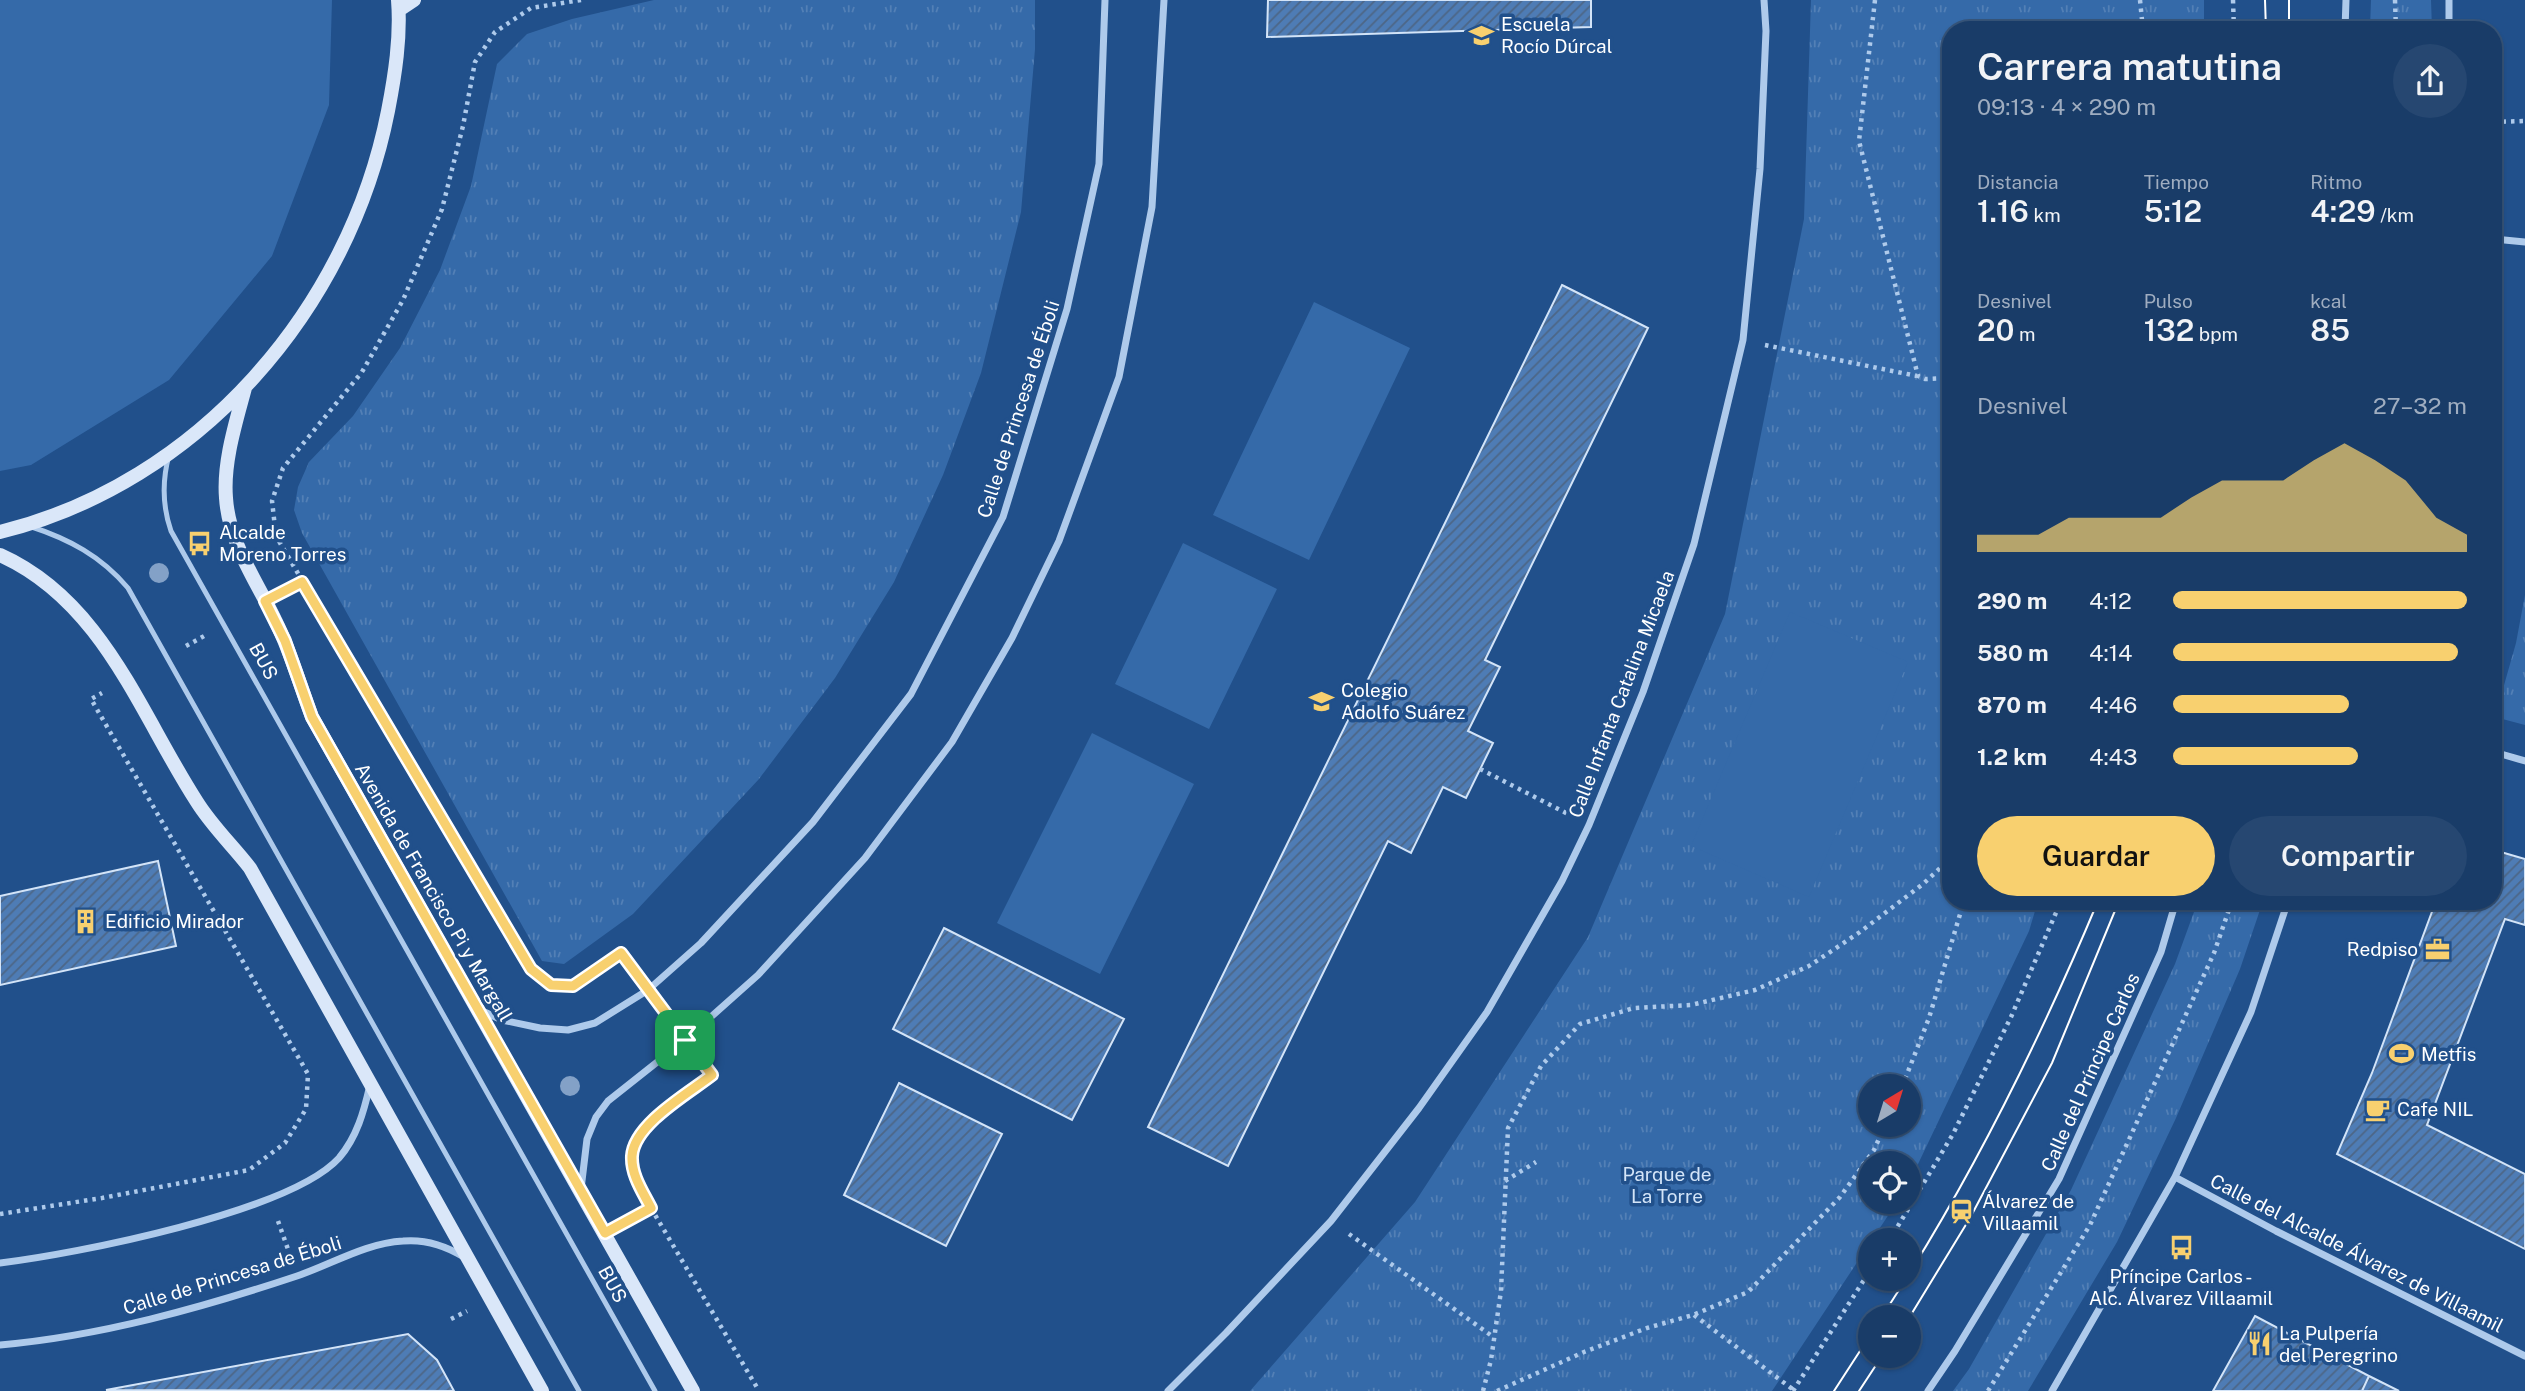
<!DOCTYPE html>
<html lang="es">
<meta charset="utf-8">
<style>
body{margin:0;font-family:"Public Sans",sans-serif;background:#264771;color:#f1f3f6;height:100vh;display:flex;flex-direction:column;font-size:26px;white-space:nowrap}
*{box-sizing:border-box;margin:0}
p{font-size:23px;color:#9fadc0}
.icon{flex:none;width:38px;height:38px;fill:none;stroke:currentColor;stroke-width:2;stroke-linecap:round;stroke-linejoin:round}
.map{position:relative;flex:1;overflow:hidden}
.side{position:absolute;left:1942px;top:21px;width:560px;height:889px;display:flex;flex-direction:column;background:#193c68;border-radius:28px;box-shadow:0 2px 5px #0004,0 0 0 2px #37567c}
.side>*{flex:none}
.needle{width:46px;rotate:38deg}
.tools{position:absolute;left:1858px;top:1074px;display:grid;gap:14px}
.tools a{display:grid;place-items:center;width:63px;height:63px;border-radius:50%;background:#193c68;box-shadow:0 2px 5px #0004,0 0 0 2px #37567c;font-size:35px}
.pin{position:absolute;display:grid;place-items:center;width:60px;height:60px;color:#fff;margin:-30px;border-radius:14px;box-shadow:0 4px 10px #0006}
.round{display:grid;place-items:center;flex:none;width:74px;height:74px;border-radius:37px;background:#264771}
.overview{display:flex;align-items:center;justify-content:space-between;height:119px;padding:0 35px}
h1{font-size:38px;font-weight:600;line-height:52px}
.figures{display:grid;grid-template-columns:repeat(3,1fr);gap:10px;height:119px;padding:7px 35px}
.figures div{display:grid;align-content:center}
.figures b{font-size:30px;font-weight:600}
.figures small{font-size:19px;font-weight:400}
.figures p{font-size:19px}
.chart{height:196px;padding:14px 35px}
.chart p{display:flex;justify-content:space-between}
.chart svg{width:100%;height:126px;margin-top:7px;fill:#f8d06f;opacity:.7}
.primary-button{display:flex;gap:14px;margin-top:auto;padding:14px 35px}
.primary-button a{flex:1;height:80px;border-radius:42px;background:#f8d06f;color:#111;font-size:28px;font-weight:600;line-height:80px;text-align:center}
.primary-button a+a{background:#264771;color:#f1f3f6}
ul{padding:0 35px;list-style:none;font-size:23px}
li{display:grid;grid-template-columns:112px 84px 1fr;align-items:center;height:52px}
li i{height:18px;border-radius:9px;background:#f8d06f}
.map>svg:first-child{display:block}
.grass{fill:url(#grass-tufts);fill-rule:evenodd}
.garden{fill:#356aa9}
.building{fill:url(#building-hatch);stroke:#d3e4f8;stroke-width:2}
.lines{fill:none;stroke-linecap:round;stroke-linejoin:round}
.path{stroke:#aecaeb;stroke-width:4.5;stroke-dasharray:3.5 5;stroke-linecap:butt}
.lane{stroke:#aecaeb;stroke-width:5}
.street{stroke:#aecaeb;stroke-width:7}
.secondary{stroke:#dae7f9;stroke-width:14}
.tram{stroke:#fff;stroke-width:2}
.tree{fill:#83a1c7}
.route-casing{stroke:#fff;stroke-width:14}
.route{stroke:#f8d06f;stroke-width:9}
.labels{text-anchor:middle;stroke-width:7;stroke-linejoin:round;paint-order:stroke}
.poi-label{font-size:19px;fill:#fff;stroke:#21508b;text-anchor:start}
.street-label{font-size:19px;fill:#fff;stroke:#21508b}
.park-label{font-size:19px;fill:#d3e4f8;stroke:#21508b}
</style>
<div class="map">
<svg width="2525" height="1391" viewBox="0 0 2525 1391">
<defs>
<pattern id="grass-tufts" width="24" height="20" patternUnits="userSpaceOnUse" patternTransform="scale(1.75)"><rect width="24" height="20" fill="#356aa9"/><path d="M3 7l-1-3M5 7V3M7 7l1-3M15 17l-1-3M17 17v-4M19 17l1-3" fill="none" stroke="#5380b6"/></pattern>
<pattern id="building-hatch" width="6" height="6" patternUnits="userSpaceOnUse" patternTransform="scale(1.75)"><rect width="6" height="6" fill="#4e7cb5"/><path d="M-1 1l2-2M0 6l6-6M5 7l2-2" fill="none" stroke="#4d6686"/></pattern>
</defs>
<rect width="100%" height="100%" fill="#21508b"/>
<path class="grass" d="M654 0H1035V49L1021 212 981 373 943 475 894 582 835 678 759 779 633 914 564 964 542 961 302 533 294 510 298 487 309 462 353 416 400 348 440 270 471 186 497 64 527 34 572 19Z
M1811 0H2204V30H1951V901H2038L2029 931 1909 1183V1164H1871V1202H1897L1772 1391H1250L1415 1202 1588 937 1725 614 1804 219ZM1871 1087H1909V1125H1871Z
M2371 0H2431L2432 30H2370Z
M2525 595V725L2495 717 2516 643Z
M2198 901H2263L2240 969 2176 1118 2117 1242 2028 1391H1953L1969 1369 2071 1190 2175 964Z"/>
<path class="garden" d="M0 0H332L329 105 272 256 169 380 31 465 0 471Z
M1314 302 1410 348 1309 560 1213 515Z
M1183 543 1277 589 1209 729 1115 684Z
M1790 612 1908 662 1809 897 1691 846Z
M1092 733 1194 784 1100 974 997 923Z"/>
<path class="building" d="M1268 0H1591V27L1267 37Z
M1562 285 1648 328 1485 660 1500 667 1468 731 1493 743 1466 798 1443 787 1411 853 1388 841 1228 1166 1148 1127Z
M2494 850 2525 859V925L2505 919 2427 1125 2525 1174V1249L2337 1154 2372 1073 2436 901H2494Z
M158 861 176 946 0 985V896Z
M944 928 1124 1019 1072 1120 893 1029Z
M899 1083 1002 1134 946 1246 844 1195Z
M2255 1316 2369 1376 2362 1391H2213Z
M408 1334 437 1360 454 1391 106 1390Z
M2369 1376 2399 1391H2362Z"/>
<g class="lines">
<path class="path" d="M581 0 531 8 495 32 475 62 463 126 442 209 403 300 362 372 283 468 272 501 276 536 531 969 551 985 573 986 621 953 634 971
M1875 0 1859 141 1918 376 1925 379 1951 378
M2140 0 2143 30
M2233 0 2234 30
M2395 0 2396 30
M2494 122 2525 121
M1765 345 1917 376
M186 646 206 635
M1480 769 1570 815
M1902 1087 1929 1018 1964 901
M1505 1181 1536 1162
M651 1208 759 1391
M0 1214 102 1198 249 1170 285 1143 306 1109 308 1074 91 699 102 693
M628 1220 651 1208C643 1192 631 1175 632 1156 634 1124 689 1093 712 1075L698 1057
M278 1221 290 1255
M1349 1234 1492 1336
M1889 1241 1953 1134 2011 1017 2061 901
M1694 1315 1795 1391
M451 1319 467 1311
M1483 1391 1491 1360 1501 1291 1508 1128 1541 1066 1580 1024 1634 1008 1691 1005 1755 990 1809 966 1860 932 1923 884 1951 858
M1497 1391 1584 1352 1647 1328 1693 1315 1748 1292 1840 1197 1874 1150 1885 1125
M1793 1391 1871 1269
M1988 1391 2090 1225 2214 953 2232 901"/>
<path class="lane" d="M169 455C162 481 162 505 171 531L655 1391
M29 526C69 539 101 556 128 588L579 1391"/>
<path class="street" d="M2345 30 2346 0
M2449 30V0
M2494 239 2525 242
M2494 752 2525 761
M480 1010 502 1020 540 1028 568 1030 595 1023 648 990 701 943 813 822 911 694 1003 517 1067 309 1099 164 1105 0
M2175 1177 2276 1231 2525 1356
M581 1189 587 1139 596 1117 608 1101 685 1040 758 975 865 858 952 742 1012 638 1059 541 1119 377 1152 207 1164 0
M0 1263C75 1254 290 1212 339 1158 357 1137 364 1111 370 1085
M0 1345C101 1336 201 1308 297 1276 332 1264 366 1243 403 1241 425 1239 446 1246 464 1257
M1168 1391 1226 1333 1331 1221 1419 1108 1487 1012 1562 881 1589 825 1643 692 1694 544 1743 340 1760 169 1766 31 1764 0
M1928 1391 1955 1351 2059 1179 2161 952 2176 901
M2052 1391 2175 1177 2251 1012 2288 901"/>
<path class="secondary" d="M399 10 414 0
M245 388C236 422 223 462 226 498 229 544 257 581 276 622 291 652 300 686 312 717L693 1391
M0 532C199 483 349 309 388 111 395 75 401 37 398 0
M0 555C103 601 140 714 197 802 212 826 233 846 250 868L542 1391"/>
<path class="tram" d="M2265 0 2266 30
M2289 30V0
M1909 1274C1983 1155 2044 1030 2098 901
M1881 1318 1906 1279
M1909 1318 1970 1218 2052 1063 2119 901
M1834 1391 1871 1334
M1859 1391 1882 1356"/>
</g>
<g class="tree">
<circle cx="159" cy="573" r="10"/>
<circle cx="570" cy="1086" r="10"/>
</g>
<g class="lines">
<defs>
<path id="route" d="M302 582 531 969 551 985 573 986 621 953 712 1075C689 1093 634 1124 632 1156 631 1175 643 1192 651 1208L605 1233 312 717 285 641 265 601Z"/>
</defs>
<use href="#route" class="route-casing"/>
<use href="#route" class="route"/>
</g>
<defs>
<symbol id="school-bare" viewBox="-9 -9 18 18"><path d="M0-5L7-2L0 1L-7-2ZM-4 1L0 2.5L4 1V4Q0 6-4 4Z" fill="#f8d06f" stroke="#21508b" stroke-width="2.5" paint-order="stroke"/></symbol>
<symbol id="bus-bare" viewBox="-9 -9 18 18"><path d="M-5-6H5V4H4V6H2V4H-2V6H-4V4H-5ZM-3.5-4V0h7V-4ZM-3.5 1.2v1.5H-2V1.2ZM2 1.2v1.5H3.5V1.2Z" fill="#f8d06f" stroke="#21508b" stroke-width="2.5" paint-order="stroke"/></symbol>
<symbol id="building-bare" viewBox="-9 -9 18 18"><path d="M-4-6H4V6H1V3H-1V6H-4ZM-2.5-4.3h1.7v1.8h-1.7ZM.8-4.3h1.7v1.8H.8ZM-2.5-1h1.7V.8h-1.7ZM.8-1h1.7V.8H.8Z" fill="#f8d06f" stroke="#21508b" stroke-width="2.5" paint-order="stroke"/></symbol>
<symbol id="office-bare" viewBox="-9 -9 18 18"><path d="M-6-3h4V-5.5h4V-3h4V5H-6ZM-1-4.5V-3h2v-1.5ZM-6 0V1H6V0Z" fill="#f8d06f" stroke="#21508b" stroke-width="2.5" paint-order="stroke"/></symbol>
<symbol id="stadium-bare" viewBox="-9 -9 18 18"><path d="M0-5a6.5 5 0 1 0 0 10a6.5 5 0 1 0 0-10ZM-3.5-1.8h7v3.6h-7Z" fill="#f8d06f" stroke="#21508b" stroke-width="2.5" paint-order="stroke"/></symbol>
<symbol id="cafe-bare" viewBox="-9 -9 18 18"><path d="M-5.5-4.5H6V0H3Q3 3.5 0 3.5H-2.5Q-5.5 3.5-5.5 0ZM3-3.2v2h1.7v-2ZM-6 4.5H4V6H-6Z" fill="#f8d06f" stroke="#21508b" stroke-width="2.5" paint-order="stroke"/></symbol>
<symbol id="station-bare" viewBox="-9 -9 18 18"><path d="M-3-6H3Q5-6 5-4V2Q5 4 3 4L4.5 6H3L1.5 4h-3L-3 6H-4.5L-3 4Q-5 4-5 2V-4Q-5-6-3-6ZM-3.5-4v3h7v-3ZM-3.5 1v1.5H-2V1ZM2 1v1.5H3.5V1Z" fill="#f8d06f" stroke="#21508b" stroke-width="2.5" paint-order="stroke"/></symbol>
<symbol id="restaurant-bare" viewBox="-9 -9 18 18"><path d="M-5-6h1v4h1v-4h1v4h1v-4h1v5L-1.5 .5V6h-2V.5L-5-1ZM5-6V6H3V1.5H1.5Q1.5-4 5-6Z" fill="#f8d06f" stroke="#21508b" stroke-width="2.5" paint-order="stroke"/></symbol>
</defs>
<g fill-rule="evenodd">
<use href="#school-bare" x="1464" y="18" width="35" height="35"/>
<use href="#bus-bare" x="182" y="526" width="35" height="35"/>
<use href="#school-bare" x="1304" y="684" width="35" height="35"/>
<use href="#building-bare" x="68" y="904" width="35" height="35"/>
<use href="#office-bare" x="2420" y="932" width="35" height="35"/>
<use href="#stadium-bare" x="2384" y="1036" width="35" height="35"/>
<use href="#cafe-bare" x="2360" y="1092" width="35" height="35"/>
<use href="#station-bare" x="1944" y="1194" width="35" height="35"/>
<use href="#bus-bare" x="2164" y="1230" width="35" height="35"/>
<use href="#restaurant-bare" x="2242" y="1326" width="35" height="35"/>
</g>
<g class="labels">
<g class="poi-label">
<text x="1501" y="31">Escuela<tspan x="1501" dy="22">Rocío Dúrcal</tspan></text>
<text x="219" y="539">Alcalde<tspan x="219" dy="22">Moreno Torres</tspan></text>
<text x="1341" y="697">Colegio<tspan x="1341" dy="22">Adolfo Suárez</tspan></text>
<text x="105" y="928">Edificio Mirador</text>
<text x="2418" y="956" text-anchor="end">Redpiso</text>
<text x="2421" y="1061">Metfis</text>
<text x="2397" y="1116">Cafe NIL</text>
<text x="1982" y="1208">Álvarez de<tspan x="1982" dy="22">Villaamil</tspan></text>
<text x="2181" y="1283" text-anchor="middle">Príncipe Carlos -<tspan x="2181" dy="22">Alc. Álvarez Villaamil</tspan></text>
<text x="2279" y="1340">La Pulpería<tspan x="2279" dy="22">del Peregrino</tspan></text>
</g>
<g class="street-label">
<text transform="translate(1018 409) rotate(-72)" y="7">Calle de Princesa de Éboli</text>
<text transform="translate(264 661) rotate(61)" y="7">BUS</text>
<text transform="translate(1621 694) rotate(-69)" y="7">Calle Infanta Catalina Micaela</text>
<text transform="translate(434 892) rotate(60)" y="7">Avenida de Francisco Pi y Margall</text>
<text transform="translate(2090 1072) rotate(-66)" y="7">Calle del Príncipe Carlos</text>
<text transform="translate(2357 1253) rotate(27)" y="7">Calle del Alcalde Álvarez de Villaamil</text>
<text transform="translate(232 1275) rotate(-17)" y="7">Calle de Princesa de Éboli</text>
<text transform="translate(613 1284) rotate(61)" y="7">BUS</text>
</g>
<g class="park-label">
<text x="1667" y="1181">Parque de<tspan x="1667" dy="22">La Torre</tspan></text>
</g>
</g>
</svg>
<div class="tools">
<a><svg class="needle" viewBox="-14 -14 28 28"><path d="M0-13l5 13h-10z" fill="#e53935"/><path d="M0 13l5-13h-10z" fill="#9fadc0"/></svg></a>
<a><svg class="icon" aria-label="locate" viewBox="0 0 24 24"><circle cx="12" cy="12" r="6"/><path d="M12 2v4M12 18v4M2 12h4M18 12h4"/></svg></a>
<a>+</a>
<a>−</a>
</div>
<div class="pin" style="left:685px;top:1040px;background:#1e9e55"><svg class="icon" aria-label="arrive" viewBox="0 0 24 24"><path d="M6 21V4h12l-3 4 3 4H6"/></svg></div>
<section class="side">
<div class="overview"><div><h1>Carrera matutina</h1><p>09:13 · 4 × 290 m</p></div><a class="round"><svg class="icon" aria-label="share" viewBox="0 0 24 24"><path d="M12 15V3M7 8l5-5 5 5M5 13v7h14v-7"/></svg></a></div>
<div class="figures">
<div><p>Distancia</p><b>1.16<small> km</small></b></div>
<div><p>Tiempo</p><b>5:12</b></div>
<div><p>Ritmo</p><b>4:29<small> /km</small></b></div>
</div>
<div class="figures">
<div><p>Desnivel</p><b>20<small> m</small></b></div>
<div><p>Pulso</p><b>132<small> bpm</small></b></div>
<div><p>kcal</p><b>85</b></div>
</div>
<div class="chart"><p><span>Desnivel</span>27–32 m</p>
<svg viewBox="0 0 160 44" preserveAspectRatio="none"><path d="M0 44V38L10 38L20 38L30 32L40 32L50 32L60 32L70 25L80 19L90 19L100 19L110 12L120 6L130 12L140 19L150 32L160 38V44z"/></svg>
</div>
<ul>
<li><b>290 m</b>4:12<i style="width:100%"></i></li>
<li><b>580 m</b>4:14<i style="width:97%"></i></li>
<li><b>870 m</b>4:46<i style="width:60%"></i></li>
<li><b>1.2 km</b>4:43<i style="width:63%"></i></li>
</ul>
<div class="primary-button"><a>Guardar</a><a>Compartir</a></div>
</section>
</div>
